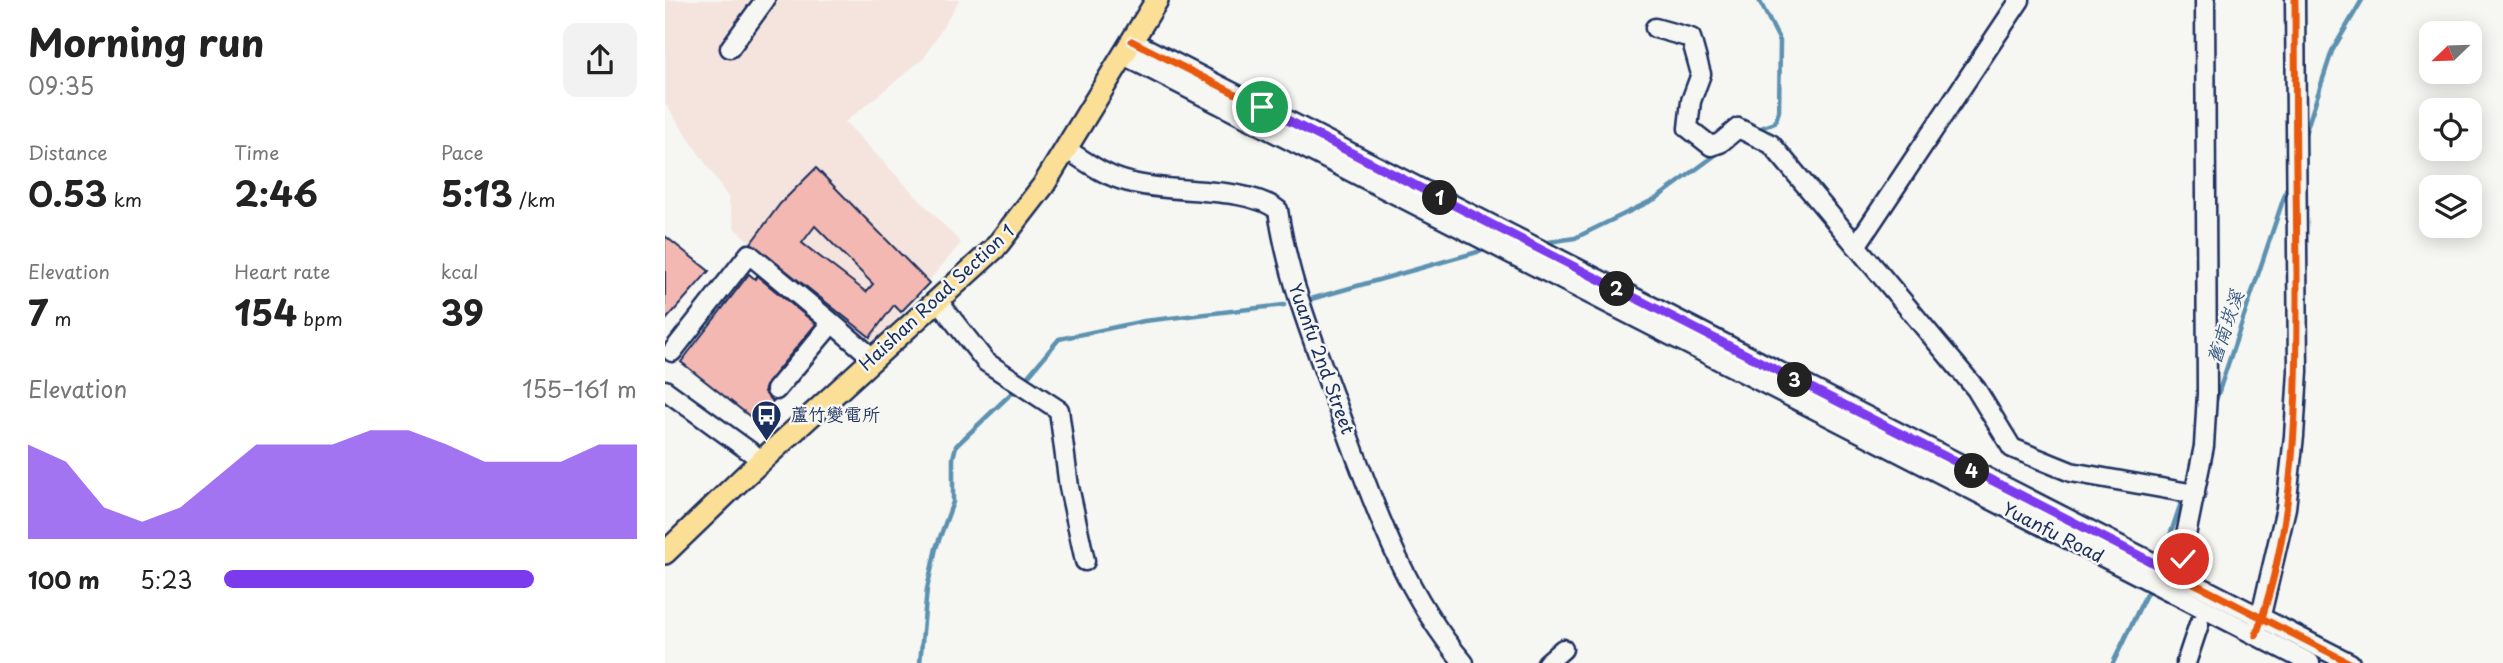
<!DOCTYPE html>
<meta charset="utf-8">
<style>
body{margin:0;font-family:"Playpen Sans","LXGW WenKai TC",sans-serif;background:#f2f2f2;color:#222;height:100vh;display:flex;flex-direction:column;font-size:26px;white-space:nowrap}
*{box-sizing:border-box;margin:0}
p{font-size:23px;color:#767676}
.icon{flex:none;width:38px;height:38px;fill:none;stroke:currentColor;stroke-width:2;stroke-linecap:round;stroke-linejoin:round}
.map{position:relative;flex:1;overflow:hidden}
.sheet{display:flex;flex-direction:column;background:#fff;width:665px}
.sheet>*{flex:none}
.needle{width:46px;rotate:247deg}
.tools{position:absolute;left:1754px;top:21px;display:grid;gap:14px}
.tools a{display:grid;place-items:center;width:63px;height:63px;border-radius:14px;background:#fff;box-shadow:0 4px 18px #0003;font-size:35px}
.pin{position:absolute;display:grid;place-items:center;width:60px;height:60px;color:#fff;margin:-30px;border:4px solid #fff;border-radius:50%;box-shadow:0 2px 7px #0007}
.km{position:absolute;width:35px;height:35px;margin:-18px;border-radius:50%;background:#222;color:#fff;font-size:19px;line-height:35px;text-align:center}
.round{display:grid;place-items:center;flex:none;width:74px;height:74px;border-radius:14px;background:#f2f2f2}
.overview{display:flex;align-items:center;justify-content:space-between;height:119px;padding:0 28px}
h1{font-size:38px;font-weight:700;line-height:52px}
.stats{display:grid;grid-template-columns:repeat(3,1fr);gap:10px;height:119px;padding:7px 28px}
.stats div{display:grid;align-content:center}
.stats b{font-size:35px;font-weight:700}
.stats small{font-size:19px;font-weight:400}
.stats p{font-size:19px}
.chart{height:196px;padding:14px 28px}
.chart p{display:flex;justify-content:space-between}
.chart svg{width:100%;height:126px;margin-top:7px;fill:#7c3aed;opacity:.7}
ul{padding:0 28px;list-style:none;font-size:23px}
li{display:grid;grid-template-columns:112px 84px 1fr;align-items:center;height:52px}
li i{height:18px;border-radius:9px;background:#7c3aed}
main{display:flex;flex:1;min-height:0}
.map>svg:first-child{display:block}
.built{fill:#f5e3de}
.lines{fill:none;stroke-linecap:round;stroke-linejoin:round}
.stream{stroke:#5b91b0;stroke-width:4.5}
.building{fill:#f3b8b1;stroke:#1b2f5e;stroke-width:2;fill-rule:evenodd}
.minor-casing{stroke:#1b2f5e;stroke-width:23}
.major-casing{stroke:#1b2f5e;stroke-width:26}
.minor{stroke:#f6f6f2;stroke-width:18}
.major{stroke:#fbdf96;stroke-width:21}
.cycleway-casing{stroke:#f6f6f2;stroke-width:11}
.cycleway{stroke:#e8590c;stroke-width:7}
.route-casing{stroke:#fff;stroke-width:14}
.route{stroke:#7c3aed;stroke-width:9}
.labels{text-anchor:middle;stroke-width:5;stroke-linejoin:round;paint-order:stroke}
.street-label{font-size:18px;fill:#1b2f5e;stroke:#f6f6f2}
.poi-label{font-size:18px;fill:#1b2f5e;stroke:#f6f6f2;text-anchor:start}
.water-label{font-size:19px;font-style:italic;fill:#365880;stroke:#f6f6f2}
</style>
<main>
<section class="sheet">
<div class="overview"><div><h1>Morning run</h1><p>09:35</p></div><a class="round"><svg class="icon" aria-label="share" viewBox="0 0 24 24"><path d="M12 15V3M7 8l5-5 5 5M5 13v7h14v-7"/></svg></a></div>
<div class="stats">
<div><p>Distance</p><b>0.53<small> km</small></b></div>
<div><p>Time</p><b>2:46</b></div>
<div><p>Pace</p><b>5:13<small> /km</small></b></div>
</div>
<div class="stats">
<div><p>Elevation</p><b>7<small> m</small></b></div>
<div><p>Heart rate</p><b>154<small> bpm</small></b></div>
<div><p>kcal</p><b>39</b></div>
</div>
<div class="chart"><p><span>Elevation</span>155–161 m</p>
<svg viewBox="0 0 160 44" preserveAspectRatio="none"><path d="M0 44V11L10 17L20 33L30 38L40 33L50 22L60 11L70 11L80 11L90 6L100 6L110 11L120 17L130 17L140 17L150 11L160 11V44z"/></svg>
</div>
<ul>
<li><b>100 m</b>5:23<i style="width:75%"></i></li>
</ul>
</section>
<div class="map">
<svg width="1838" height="663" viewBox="0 0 1838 663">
<rect width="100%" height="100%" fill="#f6f6f2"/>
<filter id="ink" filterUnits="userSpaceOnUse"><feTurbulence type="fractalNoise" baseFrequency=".0143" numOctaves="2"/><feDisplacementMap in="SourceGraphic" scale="14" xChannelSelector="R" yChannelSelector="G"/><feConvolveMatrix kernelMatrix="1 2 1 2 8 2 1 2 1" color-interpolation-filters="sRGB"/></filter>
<g filter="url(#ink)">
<path class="built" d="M0 0H294L259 58 180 122 296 243 209 345 70 229 63 197 0 103Z"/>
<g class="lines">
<path class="stream" d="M1090 130 1110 123 1114 111 1115 41 1094 0
M1639 137 1667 51 1697 0
M877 243 910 238 992 198 1056 151
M639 301 823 249
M359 381 394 339 479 321 619 305
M1549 406 1625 179
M1496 562 1518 497
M255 663 262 589 271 548 288 502V458L291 446 353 387
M1448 663 1485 586"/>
</g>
<path class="building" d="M151 168 264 283 236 312 229 305 205 337 86 243 115 204ZM150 226 208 284 201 292 137 243Z
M0 236 44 271 0 321Z
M84 274 90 279 92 276 151 324 102 383 99 392 108 401 92 422 16 362Z"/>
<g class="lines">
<defs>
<path id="minor" d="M990 28 1026 38 1036 74 1026 101 1023 128 1046 146 1055 143 1073 128 1106 144 1311 389 1347 448 1406 472 1530 494
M467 41 1685 663
M65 48 100 0
M458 55 1645 663
M401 149C421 162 440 176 464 182 504 194 581 185 613 210 623 279 649 343 673 408 706 496 736 590 799 663
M1191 246 1355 0
M273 301 321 362 394 410 404 487 420 561
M7 352 84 254 167 323
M0 390 98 461
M111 390 167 323 209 359
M1511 585 1539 446 1542 394 1540 0
M1593 628 1621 508 1629 436 1633 371 1630 0
M882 663 898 649
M1521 663 1534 624"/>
<path id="major" d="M0 553 83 473 330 248 378 186 492 0"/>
</defs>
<use href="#minor" class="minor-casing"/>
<use href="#major" class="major-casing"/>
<use href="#minor" class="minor"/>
<use href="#major" class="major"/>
<defs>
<path id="cycleway" d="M467 41 1685 663
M1591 635C1633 521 1632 391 1632 272 1631 181 1630 91 1630 0"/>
</defs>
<use href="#cycleway" class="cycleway-casing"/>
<use href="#cycleway" class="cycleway"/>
</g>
</g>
<g class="lines" filter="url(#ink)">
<defs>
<path id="route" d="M597 107 1514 576 1518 559"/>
</defs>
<use href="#route" class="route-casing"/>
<use href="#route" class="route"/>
</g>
<defs>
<symbol id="bus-pin" viewBox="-11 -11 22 30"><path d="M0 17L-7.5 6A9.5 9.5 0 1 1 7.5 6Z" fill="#1b2f5e" stroke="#f6f6f2"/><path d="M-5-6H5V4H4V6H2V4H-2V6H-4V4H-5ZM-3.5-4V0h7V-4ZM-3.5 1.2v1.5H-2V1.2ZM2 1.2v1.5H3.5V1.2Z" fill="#fff"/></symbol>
</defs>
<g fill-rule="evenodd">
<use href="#bus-pin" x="84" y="398" width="35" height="47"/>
</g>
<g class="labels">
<g class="street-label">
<text transform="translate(272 298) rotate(-43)" y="6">Haishan Road Section 1</text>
<text transform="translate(656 359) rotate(70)" y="6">Yuanfu 2nd Street</text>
<text transform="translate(1388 533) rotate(27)" y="6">Yuanfu Road</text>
</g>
<g class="poi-label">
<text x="125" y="421">蘆竹變電所</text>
</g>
<g class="water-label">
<text transform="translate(1560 327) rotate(-71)" y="7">舊南崁溪</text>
</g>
</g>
</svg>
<div class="tools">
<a><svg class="needle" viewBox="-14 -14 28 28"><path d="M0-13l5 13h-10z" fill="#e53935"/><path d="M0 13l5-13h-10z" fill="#767676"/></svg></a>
<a><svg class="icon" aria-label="locate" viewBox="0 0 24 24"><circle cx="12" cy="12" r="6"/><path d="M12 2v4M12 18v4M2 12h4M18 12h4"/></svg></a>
<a><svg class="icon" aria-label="layers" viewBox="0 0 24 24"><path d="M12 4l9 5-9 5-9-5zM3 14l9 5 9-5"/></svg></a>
</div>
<div class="pin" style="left:597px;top:107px;background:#1e9e55"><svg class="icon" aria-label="arrive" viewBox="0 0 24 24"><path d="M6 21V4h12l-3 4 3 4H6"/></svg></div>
<div class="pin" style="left:1518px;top:559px;background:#d93025"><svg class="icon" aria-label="check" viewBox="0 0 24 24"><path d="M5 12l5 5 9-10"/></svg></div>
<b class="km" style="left:775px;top:198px">1</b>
<b class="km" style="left:952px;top:289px">2</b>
<b class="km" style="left:1130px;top:380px">3</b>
<b class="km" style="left:1307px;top:471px">4</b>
</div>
</main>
